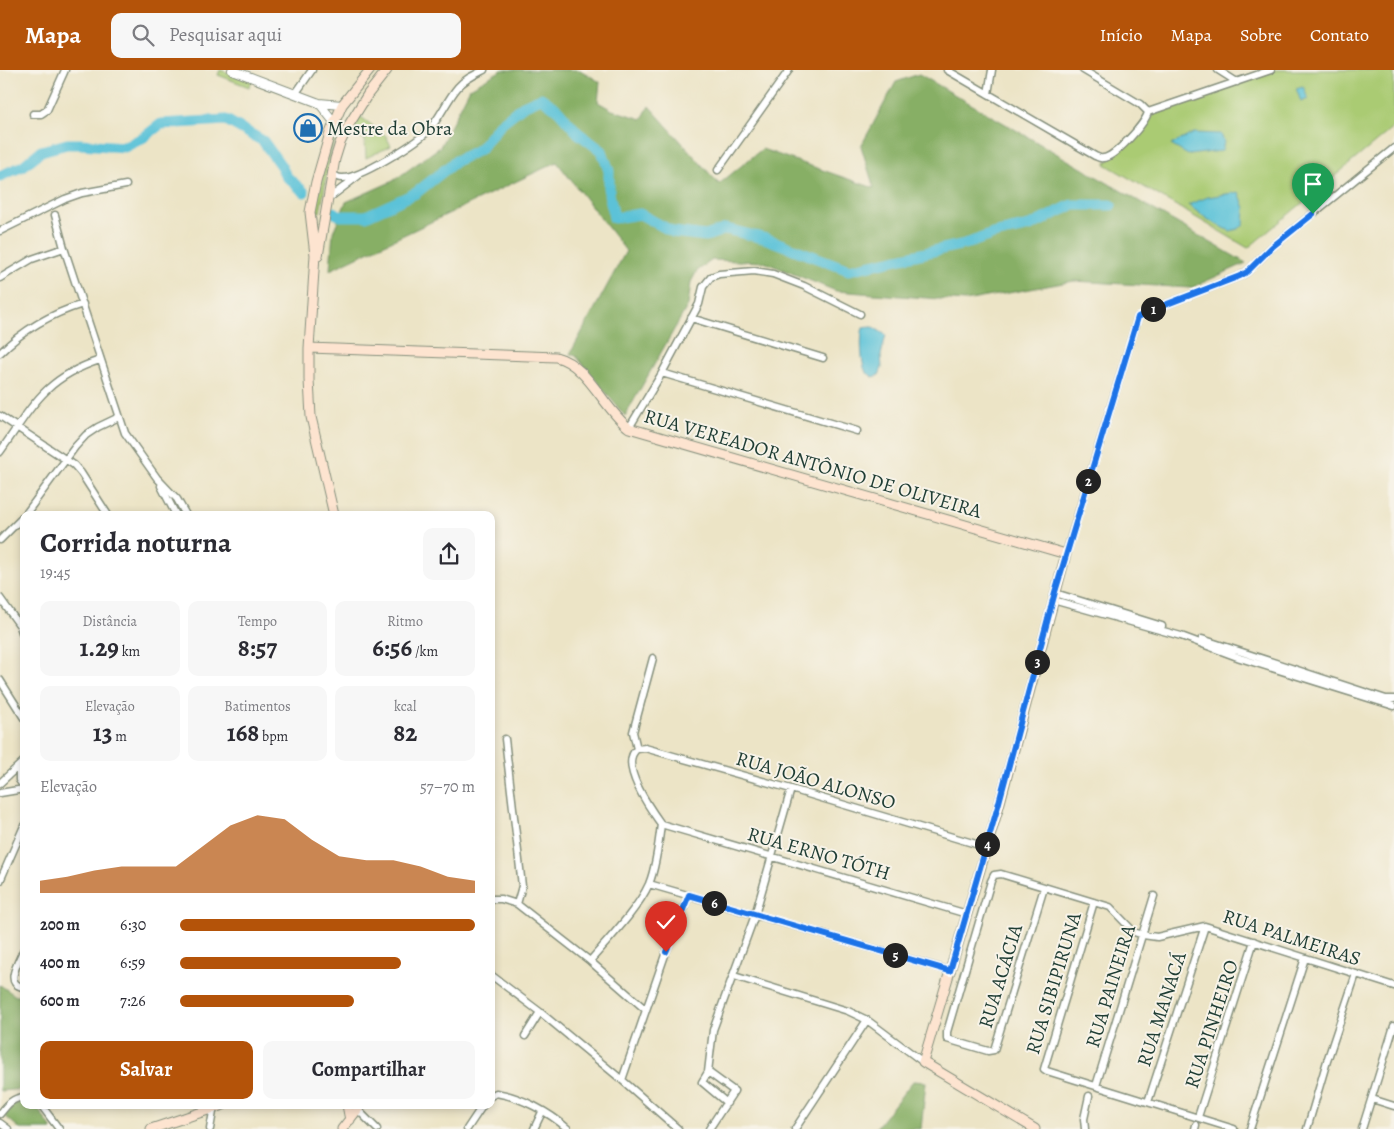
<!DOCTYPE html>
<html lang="pt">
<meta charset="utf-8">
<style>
body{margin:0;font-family:Alegreya,serif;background:#f7f7f7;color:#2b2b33;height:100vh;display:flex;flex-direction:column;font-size:19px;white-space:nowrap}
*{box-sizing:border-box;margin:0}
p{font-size:16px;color:#7c7c81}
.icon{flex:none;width:28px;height:28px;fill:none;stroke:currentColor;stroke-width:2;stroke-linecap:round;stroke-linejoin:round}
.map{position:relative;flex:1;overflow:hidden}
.sheet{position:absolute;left:20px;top:441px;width:475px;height:598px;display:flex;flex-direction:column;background:#fff;border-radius:10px;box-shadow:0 2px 8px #0003}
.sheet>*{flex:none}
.pin{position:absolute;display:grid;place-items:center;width:42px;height:42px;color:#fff;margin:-51px -21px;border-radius:50% 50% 50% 0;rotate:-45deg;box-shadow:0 0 5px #0007}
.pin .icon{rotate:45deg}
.km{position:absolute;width:25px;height:25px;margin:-12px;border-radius:50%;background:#222;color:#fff;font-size:14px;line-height:25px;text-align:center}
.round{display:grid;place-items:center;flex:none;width:52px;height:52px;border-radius:10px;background:#f7f7f7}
.headline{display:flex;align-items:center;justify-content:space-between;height:85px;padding:0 20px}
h1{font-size:28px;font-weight:700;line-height:38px}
.figures{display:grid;grid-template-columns:repeat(3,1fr);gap:8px;height:85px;padding:5px 20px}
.figures div{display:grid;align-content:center;border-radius:10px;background:#f7f7f7;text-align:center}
.figures b{font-size:25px;font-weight:700}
.figures small{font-size:14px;font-weight:400}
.figures p{font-size:14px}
.chart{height:140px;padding:10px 20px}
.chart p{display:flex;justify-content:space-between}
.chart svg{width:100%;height:90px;margin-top:5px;fill:#b45309;opacity:.7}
.button{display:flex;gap:10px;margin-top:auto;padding:10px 20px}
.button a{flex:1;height:58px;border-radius:10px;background:#b45309;color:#fff;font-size:20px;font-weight:700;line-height:58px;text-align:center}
.button a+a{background:#f7f7f7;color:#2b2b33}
ul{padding:0 20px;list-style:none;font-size:16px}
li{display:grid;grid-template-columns:80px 60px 1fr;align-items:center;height:38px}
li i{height:12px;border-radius:6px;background:#b45309}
header{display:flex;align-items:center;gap:30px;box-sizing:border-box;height:70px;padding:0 25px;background:#b45309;color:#fff}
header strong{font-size:24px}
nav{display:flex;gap:28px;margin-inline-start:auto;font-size:18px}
.search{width:350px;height:45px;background:#f7f7f7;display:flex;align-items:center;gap:12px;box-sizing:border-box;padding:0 18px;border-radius:10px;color:#7c7c81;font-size:19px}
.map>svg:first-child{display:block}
.green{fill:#aacb73;stroke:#648454}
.forest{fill:#87af65;stroke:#53764c}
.water{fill:#5bc2d8;stroke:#3d8086}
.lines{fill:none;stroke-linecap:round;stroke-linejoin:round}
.river{stroke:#5bc2d8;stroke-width:11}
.minor-casing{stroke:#86907d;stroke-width:9}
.tertiary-casing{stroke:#86907d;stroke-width:10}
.secondary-casing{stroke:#86907d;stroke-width:11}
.minor{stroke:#fff;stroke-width:6}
.tertiary{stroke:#fff;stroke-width:8}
.secondary{stroke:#fde4d0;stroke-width:9}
.route-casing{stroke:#fff;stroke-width:10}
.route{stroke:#1a73e8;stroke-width:6}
.labels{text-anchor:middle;stroke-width:4;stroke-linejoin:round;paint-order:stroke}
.poi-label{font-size:20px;fill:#1f3d34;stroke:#f7f3e8;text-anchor:start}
.street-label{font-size:20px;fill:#1f3d34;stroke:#f7f3e8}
</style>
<header>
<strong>Mapa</strong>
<div class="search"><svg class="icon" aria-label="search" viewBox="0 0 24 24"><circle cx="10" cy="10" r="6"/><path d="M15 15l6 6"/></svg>Pesquisar aqui</div>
<nav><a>Início</a><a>Mapa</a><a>Sobre</a><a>Contato</a></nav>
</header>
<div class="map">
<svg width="1394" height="1059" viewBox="0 0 1394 1059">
<rect width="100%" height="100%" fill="#f7f3e8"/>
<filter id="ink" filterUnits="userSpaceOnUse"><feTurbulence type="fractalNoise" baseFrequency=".02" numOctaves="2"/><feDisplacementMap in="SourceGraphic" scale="10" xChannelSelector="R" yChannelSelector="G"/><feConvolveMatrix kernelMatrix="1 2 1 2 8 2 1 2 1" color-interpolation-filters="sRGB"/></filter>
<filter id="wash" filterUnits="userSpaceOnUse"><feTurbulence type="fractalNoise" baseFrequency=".0096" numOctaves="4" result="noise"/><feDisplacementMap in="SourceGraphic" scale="20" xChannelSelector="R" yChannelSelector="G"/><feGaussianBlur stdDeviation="1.12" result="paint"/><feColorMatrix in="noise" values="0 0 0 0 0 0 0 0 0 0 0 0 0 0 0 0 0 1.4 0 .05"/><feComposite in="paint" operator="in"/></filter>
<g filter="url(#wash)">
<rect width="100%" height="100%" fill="#ece4c6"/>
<path class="green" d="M220 0 252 10 249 17 218 5Z
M1274 0H1394V57L1248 178 1105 94 1154 44Z
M341 44 345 46 332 79 320 142H314L325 92Z
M357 44 386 66 391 76 366 88 365 70 357 65 348 64Z"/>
<path class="forest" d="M502 0H580L600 12 598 32 612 40 642 49 649 36 719 114 762 79 874 118 861 76 896 12 919 4 1246 193 1191 218 1074 211 965 231 836 221 764 192 712 190 697 201 691 212 688 235 625 346 576 286 570 284 626 181 557 92 330 200 333 162 346 132 393 111 440 77 470 18Z
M0 915 16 926H24V1019L0 1021Z
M913 1011 926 1012 921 1059H875Z
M16 1033H24V1035H35L52 1059H20L4 1045Z"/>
<path class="water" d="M1303 16 1308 29 1301 32 1296 18Z
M1194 63 1221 64 1224 72 1222 81 1188 85 1171 75Z
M1239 122 1245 138 1244 155 1238 159 1230 161 1209 150 1188 135 1208 127Z
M868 257H873L886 265 881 285 882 298 879 305 873 307C871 305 868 304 866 302 861 295 860 266 863 258Z"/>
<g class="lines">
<path class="river" d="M0 106 23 96 41 81 67 74H80L125 77 144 67 161 54 226 50 263 71 281 96 286 106 304 122
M333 142 341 146H366L416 123 456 91 480 79 500 54 523 36 541 28 557 39 578 63 602 81 609 101V123L614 148 640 144 673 162 706 166 726 159 767 169 849 200 969 173 993 164 1030 156 1072 135H1111"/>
</g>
</g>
<g filter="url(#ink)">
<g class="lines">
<defs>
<path id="minor" d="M947 0 1095 86C1098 87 1100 89 1103 88 1114 88 1146 53 1148 42
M1083 0 1140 34 1148 42
M1218 0 1237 12
M296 23 312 0
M988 24 992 0
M1148 42 1271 0
M33 44H41L47 40 65 0
M718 100 789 0
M332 102C335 106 337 108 342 108 359 109 414 74 427 62 440 49 446 31 458 17 465 9 474 5 484 0
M328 129 358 106
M55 145 64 178 125 363 157 408 177 429 186 445
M0 161 65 129 82 123 126 115
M0 208 32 189 64 178
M691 248 823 288
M0 283C24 259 50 244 83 234
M662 303 857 361
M0 346 74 395 81 403 108 445
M629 358 662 303 699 234 703 217 711 207 719 204 754 201 773 204 804 216 860 244
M0 382C32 337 44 308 100 290
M161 416 176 445
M25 445 75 377 86 365 98 357 119 347
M0 470 24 446
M1066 484 1138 247 1162 236 1240 206 1247 202 1272 177 1394 78
M1055 523 1162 556
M0 528 20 556 24 568
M1053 530 1181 566 1240 588 1394 636
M1202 569 1386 629H1394
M0 610 24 648
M505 669 522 816 517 834
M637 679 645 678 791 719 986 777
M637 679 633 662 653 588
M19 696V710L24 717
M0 713 24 691
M0 723 24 719
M661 754 967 844
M0 811 24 756
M649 814 951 901
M1044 818 994 980 988 981 947 969V962L991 811 994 805 1001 804 1110 837 1134 862 1143 865 1157 867 1205 856 1394 916
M491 829H501L517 834 590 891 646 940
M1094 832 1044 999 1047 1001 1234 1059
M24 879C19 891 3 915 24 917
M590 891C608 870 638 839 649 814 656 797 659 772 661 754 651 740 618 694 637 679
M491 905 540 942 622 1010 678 1059
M734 906 848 941 867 950 923 992
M525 966 540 942
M708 1002 713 960 755 845 791 719
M622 1010 666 882 689 825
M1096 1016 1154 826
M491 1026 496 1023C521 1027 549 1042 568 1059
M1372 1029 1394 1036
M1148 1032 1205 856
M41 1035 59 1059
M356 1036 358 1040 377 1059
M0 1044C7 1035 12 1028 24 1027
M1198 1047 1254 871
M0 1053 8 1059
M210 1059 214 1036
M467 1059 483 1035
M534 1059 542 1042
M709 1059 734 1021 708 1002 702 1012 727 1033
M795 1059 867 950
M1085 1059 1084 1049 1089 1026
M1195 1059 1196 1055
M1250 1059 1305 888
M1307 1059 1327 991 1356 904
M1362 1059 1394 956"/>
<path id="tertiary" d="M232 0 319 33 342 35
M319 33 334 52"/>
<path id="secondary" d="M318 186 335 89 340 73 350 53 368 24 387 0
M309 278 556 287C588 295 603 338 629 358L1066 484 999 736 923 992 1035 1059
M334 445 311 347 309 310V278L315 185 310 142 316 112 330 63 342 35 370 0
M347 1035 350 1050
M151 1059 223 1035
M342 1059 361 1035"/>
</defs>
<use href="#minor" class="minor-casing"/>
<use href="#tertiary" class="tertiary-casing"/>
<use href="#secondary" class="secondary-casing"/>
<use href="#minor" class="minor"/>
<use href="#tertiary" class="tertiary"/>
<use href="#secondary" class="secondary"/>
</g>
</g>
<g class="lines" filter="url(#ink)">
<defs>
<path id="route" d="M666 882 689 825 950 901 998 736 1055 522 1138 247 1162 236 1240 206 1247 202 1272 177 1313 144"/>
</defs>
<use href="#route" class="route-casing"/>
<use href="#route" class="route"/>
</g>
<defs>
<symbol id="shop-ring" viewBox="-11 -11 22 22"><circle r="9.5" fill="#f7f3e8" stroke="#1f6fb2" stroke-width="1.5"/><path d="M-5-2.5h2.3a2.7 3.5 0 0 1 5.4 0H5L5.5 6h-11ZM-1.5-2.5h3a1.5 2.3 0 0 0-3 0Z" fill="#1f6fb2"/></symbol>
</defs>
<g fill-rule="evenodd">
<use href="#shop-ring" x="292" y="42" width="32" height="32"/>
</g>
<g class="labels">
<g class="poi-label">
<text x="327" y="65">Mestre da Obra</text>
</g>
<g class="street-label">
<text transform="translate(813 393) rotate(16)" y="7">RUA VEREADOR ANTÔNIO DE OLIVEIRA</text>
<text transform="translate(816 710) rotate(16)" y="7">RUA JOÃO ALONSO</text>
<text transform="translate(819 783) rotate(16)" y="7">RUA ERNO TÓTH</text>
<text transform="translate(1292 867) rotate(18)" y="7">RUA PALMEIRAS</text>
<text transform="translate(1000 906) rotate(-73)" y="7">RUA ACÁCIA</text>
<text transform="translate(1053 913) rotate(-73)" y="7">RUA SIBIPIRUNA</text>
<text transform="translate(1110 916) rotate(-73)" y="7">RUA PAINEIRA</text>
<text transform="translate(1161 939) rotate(-72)" y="7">RUA MANACÁ</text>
<text transform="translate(1211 954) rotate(-72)" y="7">RUA PINHEIRO</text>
</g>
</g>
</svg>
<div class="pin" style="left:1313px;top:144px;background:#1e9e55"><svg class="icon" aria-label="arrive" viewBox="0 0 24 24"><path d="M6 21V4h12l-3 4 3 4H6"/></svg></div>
<div class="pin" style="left:666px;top:882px;background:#d93025"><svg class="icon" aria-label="check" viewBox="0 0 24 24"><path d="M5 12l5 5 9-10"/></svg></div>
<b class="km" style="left:1153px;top:239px">1</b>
<b class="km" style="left:1088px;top:411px">2</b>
<b class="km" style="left:1037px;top:592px">3</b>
<b class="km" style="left:987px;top:774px">4</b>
<b class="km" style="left:895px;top:885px">5</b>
<b class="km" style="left:714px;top:833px">6</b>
<section class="sheet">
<div class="headline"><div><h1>Corrida noturna</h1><p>19:45</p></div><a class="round"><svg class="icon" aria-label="share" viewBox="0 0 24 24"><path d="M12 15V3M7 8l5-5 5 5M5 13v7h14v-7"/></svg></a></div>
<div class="figures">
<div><p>Distância</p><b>1.29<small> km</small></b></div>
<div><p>Tempo</p><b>8:57</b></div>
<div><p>Ritmo</p><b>6:56<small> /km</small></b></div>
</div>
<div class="figures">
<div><p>Elevação</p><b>13<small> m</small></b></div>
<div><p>Batimentos</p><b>168<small> bpm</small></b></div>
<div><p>kcal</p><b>82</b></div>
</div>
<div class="chart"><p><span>Elevação</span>57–70 m</p>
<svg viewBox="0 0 160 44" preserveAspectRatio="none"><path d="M0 44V38L10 36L20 33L30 31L40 31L50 31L60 21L70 11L80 6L90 8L100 18L110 26L120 28L130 28L140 31L150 36L160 38V44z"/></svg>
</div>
<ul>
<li><b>200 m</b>6:30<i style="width:100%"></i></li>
<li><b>400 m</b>6:59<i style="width:75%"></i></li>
<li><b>600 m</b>7:26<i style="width:59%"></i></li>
</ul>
<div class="button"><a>Salvar</a><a>Compartilhar</a></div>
</section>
</div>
